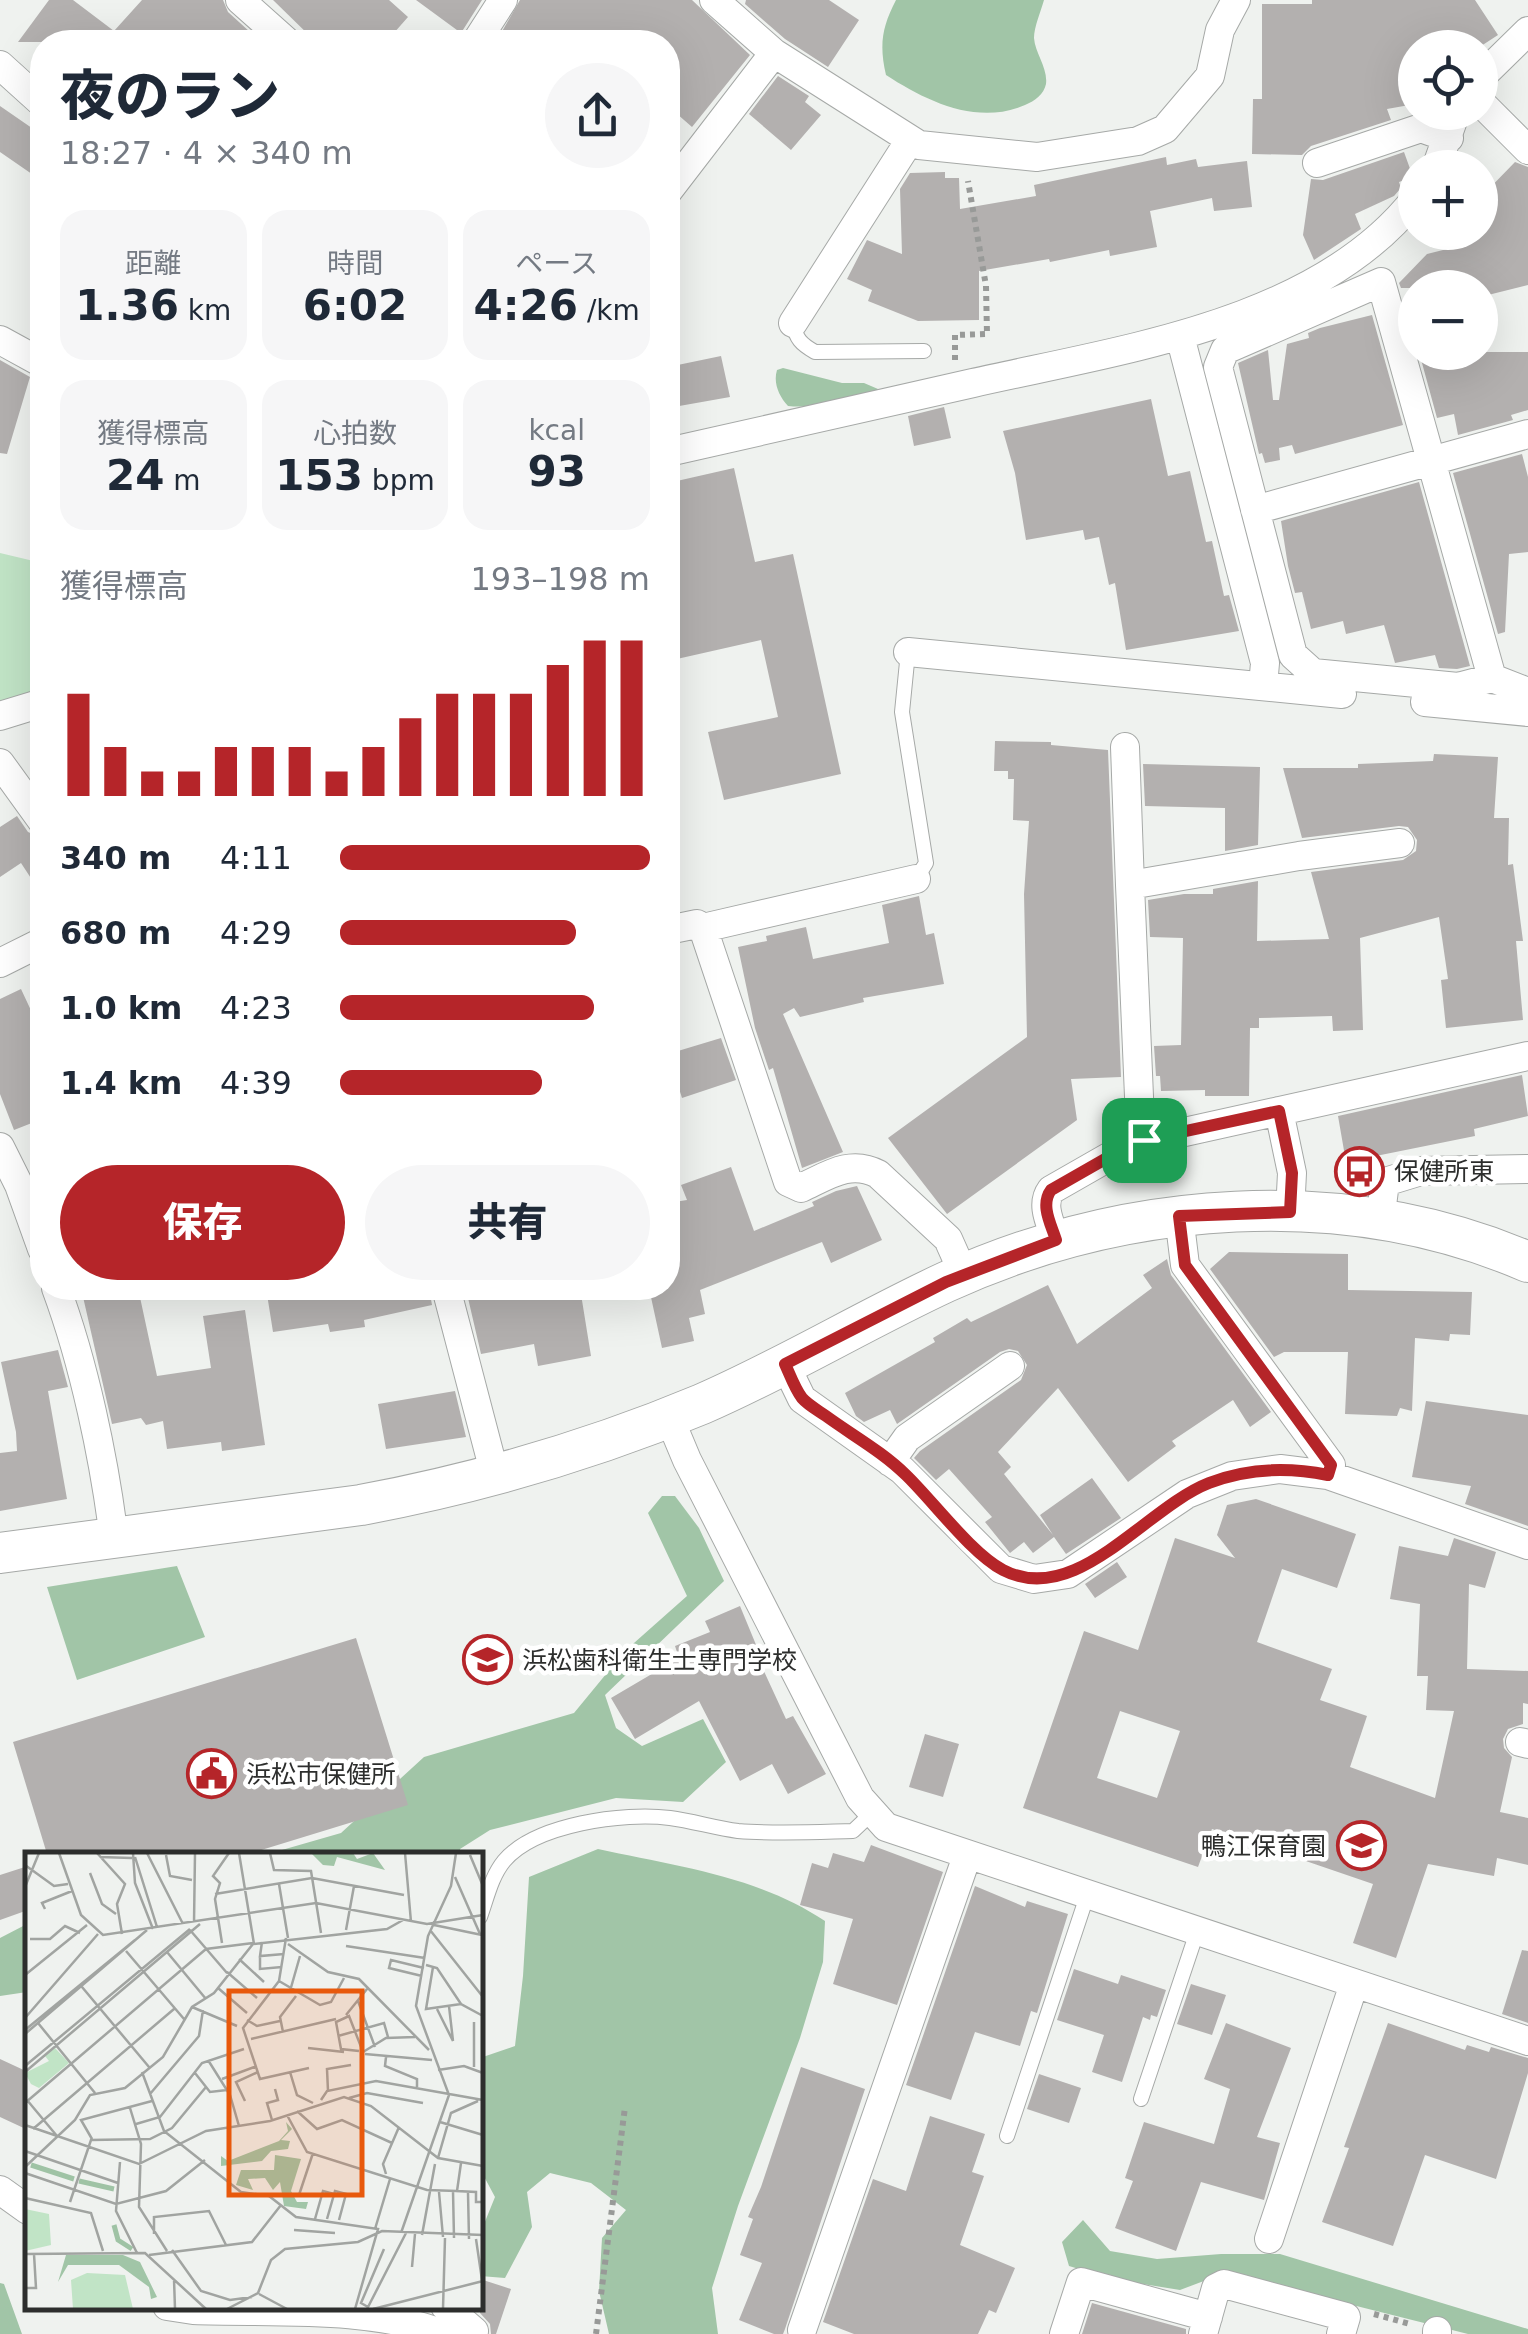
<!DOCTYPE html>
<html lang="ja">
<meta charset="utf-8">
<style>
body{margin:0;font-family:"DejaVu Sans","Noto Sans JP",sans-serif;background:#f6f6f7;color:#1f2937;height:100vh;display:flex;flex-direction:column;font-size:38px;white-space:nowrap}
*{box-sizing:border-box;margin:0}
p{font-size:32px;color:#747a83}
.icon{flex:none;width:55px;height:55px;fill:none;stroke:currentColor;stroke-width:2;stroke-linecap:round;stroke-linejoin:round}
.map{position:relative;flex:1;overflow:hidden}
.details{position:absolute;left:30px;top:30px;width:650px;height:1270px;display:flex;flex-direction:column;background:#fff;border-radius:40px;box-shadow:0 10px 40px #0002}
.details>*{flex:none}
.fabs{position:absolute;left:1398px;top:30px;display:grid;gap:20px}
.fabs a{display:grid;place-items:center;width:100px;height:100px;border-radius:50%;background:#fff;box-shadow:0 10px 40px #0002;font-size:50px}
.pin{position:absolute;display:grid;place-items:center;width:85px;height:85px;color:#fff;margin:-42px;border-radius:20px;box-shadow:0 5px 15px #0006}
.round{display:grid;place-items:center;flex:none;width:105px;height:105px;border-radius:52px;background:#f6f6f7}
.head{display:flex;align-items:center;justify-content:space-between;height:170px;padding:0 30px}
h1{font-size:55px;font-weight:800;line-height:75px}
.metrics{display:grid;grid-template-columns:repeat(3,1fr);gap:15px;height:170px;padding:10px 30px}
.metrics div{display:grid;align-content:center;border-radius:25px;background:#f6f6f7;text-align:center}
.metrics b{font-size:42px;font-weight:800}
.metrics small{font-size:28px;font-weight:400}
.metrics p{font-size:28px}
.chart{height:280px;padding:20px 30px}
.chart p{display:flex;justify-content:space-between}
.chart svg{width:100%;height:180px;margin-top:10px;stroke:#b52529;stroke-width:6}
.primary-button{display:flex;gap:20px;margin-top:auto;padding:20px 30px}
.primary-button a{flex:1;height:115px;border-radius:60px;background:#b52529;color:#fff;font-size:40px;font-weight:800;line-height:115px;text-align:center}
.primary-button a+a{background:#f6f6f7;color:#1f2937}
ul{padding:0 30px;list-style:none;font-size:32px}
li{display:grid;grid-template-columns:160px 120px 1fr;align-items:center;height:75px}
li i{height:25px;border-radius:12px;background:#b52529}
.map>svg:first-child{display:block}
.green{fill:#c1e4c6}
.forest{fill:#a1c5a7}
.building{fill:#b3b0af;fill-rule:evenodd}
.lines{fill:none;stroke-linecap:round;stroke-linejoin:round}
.lane-casing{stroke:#a6a9a7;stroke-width:16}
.street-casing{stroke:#a6a9a7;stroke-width:30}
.secondary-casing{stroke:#a6a9a7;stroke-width:42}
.path{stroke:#989a98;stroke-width:6;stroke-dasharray:5 5;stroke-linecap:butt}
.lane{stroke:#fff;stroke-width:14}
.street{stroke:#fff;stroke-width:28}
.secondary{stroke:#fff;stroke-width:40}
.route-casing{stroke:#fff;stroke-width:20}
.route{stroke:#b52529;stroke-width:12}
.labels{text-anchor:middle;stroke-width:9;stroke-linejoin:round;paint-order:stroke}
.poi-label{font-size:25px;fill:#2d2e2d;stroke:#fff;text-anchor:start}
.inset-river{fill:none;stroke:#9fc3a5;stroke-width:5}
.inset-road{fill:none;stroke:#a1a4a1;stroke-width:2.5}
.view{fill:#e8590c;fill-opacity:0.15;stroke:#e8590c;stroke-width:5}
.inset-edge{fill:none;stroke:#2d2e2d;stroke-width:5}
</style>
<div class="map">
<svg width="1528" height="2334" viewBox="0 0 1528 2334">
<rect width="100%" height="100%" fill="#eff2ef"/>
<path class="green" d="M0 553 42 563V690L0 702Z"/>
<path class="forest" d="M896 0H1044C1041 11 1034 27 1034 38 1035 53 1048 68 1046 84 1044 94 1035 101 1025 105 977 126 926 101 886 75 879 45 882 27 896 0Z
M783 368 842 383H864L878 389 875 395C846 399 817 409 788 406 779 396 773 383 777 370Z
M662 1496H675L699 1528 724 1581 605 1695 616 1728 642 1746 703 1719 726 1762 683 1802 616 1798 490 1830 460 1849 461 1854H268L341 1833 424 1757 574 1713 625 1651 687 1596 648 1513Z
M177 1566 205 1637 77 1680 47 1587Z
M598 1849C676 1866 758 1876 825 1921L823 1962 800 2038 738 2206 712 2288 718 2334H609L599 2291 602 2238 626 2210 591 2183 550 2173 527 2192 532 2227 505 2278 480 2276V2234L495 2197 480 2169V2058L515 2046 523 1976 529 1877Z
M27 1924V1992L0 1996V1938Z
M1083 2220 1110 2251 1157 2259 1221 2254H1280L1528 2329V2334H1468L1225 2273 1180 2290 1112 2279 1069 2266 1062 2242Z
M0 2283 4 2284 22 2334H0Z"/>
<path class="building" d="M49 0H73L114 31 142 0H223L228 12 250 32 242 42H18Z
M273 0H389L408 17 386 42H316Z
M416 0H482L461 33Z
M520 0H692L750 55 692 127 668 106V42H496Z
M746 0H829L859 20 828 67 785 39 745 4Z
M1312 0H1475L1498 35 1478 48H1415V104L1387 109 1391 120 1311 146 1302 155 1252 154 1253 99H1262V4H1312Z
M778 76 809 96 805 102 821 115 791 150 749 114Z
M0 106 42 135V181L0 152Z
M1404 152 1413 177 1399 182 1401 188 1394 196 1355 214 1361 229 1314 260 1303 235 1311 179 1323 180Z
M1166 157 1167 165 1196 159 1198 167 1247 161 1252 207 1214 211 1212 198 1150 211 1157 247 1110 256 1109 250 1050 262 1049 259 979 271V320L918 321 868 301 872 290 847 279 867 240 902 254 900 189 910 173 945 172V178H959L960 209 1036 196 1034 185Z
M1515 162 1528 167V285L1480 297V288H1401L1399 283 1427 254 1447 249 1443 232H1480V198Z
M1372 315 1403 425 1295 454 1292 445 1279 448 1280 460 1265 463 1262 453 1259 454 1238 363 1268 350 1273 400H1279L1287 344 1309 338 1308 333 1320 328Z
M1419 352H1528V410L1511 415 1513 420 1458 435 1454 414 1437 418Z
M721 356 730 397 668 408V367Z
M0 360 30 377 7 454 0 453Z
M1151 399 1168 476 1190 471 1206 542 1212 541 1224 596 1229 595 1239 631 1126 650 1115 583 1109 585 1099 537 1085 540 1083 530 1026 540 1015 473 1003 431Z
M944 407 951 438 914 446 908 416Z
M1522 454 1528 477V552L1509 554 1505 632 1498 634 1453 473Z
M734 468 755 562 793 554 841 774 724 800 708 732 778 717 761 640 668 661V483Z
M1419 482 1470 666 1457 669 1439 668 1435 655 1395 663 1384 625 1346 634 1343 621 1311 629 1302 592 1295 593 1288 566 1281 521Z
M995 741 1051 742V745L1108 750 1121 1077 1071 1079 1077 1120 947 1214 888 1138 1027 1037 1024 894 1029 821 1013 820 1014 779H1008V771H994Z
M1434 754 1498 757 1494 818H1509L1508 865 1513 864 1523 941H1516L1523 1020 1446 1028 1441 980 1448 979 1439 917 1360 938 1363 1030 1333 1031 1332 1016 1259 1018V1028H1250L1249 1096H1205V1090L1161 1091 1160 1076H1156L1154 1046 1181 1045 1183 938 1150 937 1148 900 1184 894H1213V889L1258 881 1257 941 1329 939 1311 872 1403 860 1416 851 1417 840 1408 827 1399 826 1302 838 1283 768H1358V764L1433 761Z
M1143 764 1260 767 1258 845 1225 851V808L1145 806Z
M17 816 28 832 42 838V895L21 863 0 877V827Z
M919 896 926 935 934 933 944 984 863 998 864 1002 800 1017 794 1008 783 1014 843 1152 802 1168 773 1068 769 1070 755 1028 738 947 767 941 766 936 806 927 813 959 889 943 882 905Z
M21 989 42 1034V1119L14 1130 0 1094V999Z
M721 1038 736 1080 682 1098 668 1054Z
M1522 1075 1528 1116 1474 1129 1475 1136 1346 1162 1338 1116Z
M731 1167 754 1231 814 1206 812 1202 836 1191 857 1186 882 1240 831 1263 822 1242 700 1290 705 1314 689 1318 694 1341 662 1348 649 1288H668V1203L687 1200 681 1185Z
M1229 1252 1348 1254V1290L1472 1292 1470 1335 1450 1334 1449 1341 1415 1338 1412 1411 1400 1408 1397 1416 1345 1414 1348 1352H1284L1274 1357 1210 1269Z
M1167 1259 1171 1275 1271 1412 1250 1427 1233 1400 1172 1441 1176 1446 1128 1482 1058 1388 998 1452 1011 1467 1004 1474 1053 1535 1040 1515 1092 1478 1121 1518 1066 1554 1054 1537 1033 1553 1024 1542 1010 1553 985 1522 992 1517 949 1469 936 1480 914 1458 920 1451 1021 1380 1027 1365 1018 1351 1009 1349 1000 1352 897 1424 890 1410 864 1422 856 1416 845 1393 935 1342 933 1338 967 1318 971 1322 1048 1285 1077 1344 1152 1288 1143 1275Z
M81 1288H138L157 1376 211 1368 203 1316 245 1310 265 1445 222 1451 221 1442 167 1449 163 1421 146 1425 141 1418 112 1424Z
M266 1288H429L432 1305 364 1320 365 1327 330 1332 328 1324 273 1332Z
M518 1288H580L591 1356 538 1366 534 1344 481 1354 468 1298Z
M58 1350 68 1387 48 1391 67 1499 0 1511V1453L17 1451 16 1432 1 1362Z
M455 1391 466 1437 386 1449 378 1404Z
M1426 1401 1528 1415V1526L1465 1504 1471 1486 1412 1477Z
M1256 1499 1356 1534 1337 1588 1282 1569 1257 1642 1332 1669 1320 1700 1367 1716 1350 1767 1435 1798 1454 1711 1426 1710 1428 1676H1417L1420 1604 1390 1599 1399 1546 1448 1556 1454 1538 1496 1552 1485 1588 1469 1584 1467 1669 1528 1671V1704L1523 1703V1724L1508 1729 1503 1739 1504 1748 1512 1757 1500 1812 1528 1818V1865L1497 1858 1494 1876 1428 1864 1396 1958 1353 1943 1373 1884 1212 1829 1198 1867 1023 1808 1084 1631 1138 1650 1175 1538 1235 1558 1217 1535 1227 1505ZM1120 1711 1180 1731 1157 1798 1097 1778Z
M1117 1562 1127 1577 1095 1598 1085 1584Z
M740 1606 759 1652 756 1654 786 1719 793 1716 826 1774 788 1794 772 1764 740 1781 699 1701 635 1739 611 1698 679 1658 675 1646 710 1632 705 1621Z
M356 1638 408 1805 248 1854H47L13 1742Z
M925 1734 959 1744 943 1797 909 1787Z
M871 1845 943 1872 897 2005 833 1984 853 1919 800 1905 812 1863 828 1868 833 1853 864 1862Z
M28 1866V1910L0 1920V1875Z
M975 1886 1025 1907 1027 1901 1068 1914 1037 2013 1031 2011 1020 2046 975 2032 951 2100 906 2085Z
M1522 1950 1528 1951V2023L1502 2014Z
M1074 1969 1118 1984 1121 1975 1166 1990 1157 2017 1151 2015 1150 2020 1143 2017 1122 2082 1092 2072 1104 2035 1057 2020Z
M1191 1984 1226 1995 1212 2035 1177 2024Z
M1226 2023 1291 2048 1257 2137 1280 2143 1264 2200 1201 2182 1176 2251 1115 2228 1133 2181 1125 2178 1144 2122 1214 2144 1230 2089 1204 2079Z
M1388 2023 1465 2050 1467 2045 1489 2052 1491 2047 1528 2058V2073L1496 2179 1425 2155 1393 2246 1322 2222 1349 2148 1344 2147Z
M0 2059 28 2072V2130L0 2117Z
M801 2067 865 2089 785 2329 783 2334H774L739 2320 762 2263 740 2255 753 2219 748 2217 761 2187Z
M1039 2074 1081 2088 1069 2123 1027 2109Z
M930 2116 985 2134 972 2172 984 2176 960 2245 1015 2268 996 2313 989 2310 978 2334H854L823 2322 873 2179 906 2191Z
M480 2279 511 2289 496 2334H491L490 2324 480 2313Z
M1092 2303 1186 2329V2334H1082Z"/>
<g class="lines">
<defs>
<path id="lane" d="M793 323C796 339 801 344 815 352L924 351
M908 652 902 712 926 863 916 879
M480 1917C487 1898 491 1877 504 1861 535 1824 624 1812 670 1818 693 1821 715 1828 738 1831 776 1834 815 1832 853 1831L871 1814
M1141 2099 1197 1932
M1007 2136 1087 1896"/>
<path id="street" d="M240 0 287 42
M714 0 774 53 919 145 1037 157 1138 141 1165 129 1210 76 1220 30 1236 0
M476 42 503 0
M0 65 42 103
M1480 78 1528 31
M1484 106 1528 150
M1317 163 1421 128 1449 138
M1436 168 1456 112
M668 191 774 53
M793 323 910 140
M1180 336 1265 663 1263 686
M0 340 42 363
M668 452C769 429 871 406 973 383 1118 350 1317 324 1415 199
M1255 510 1528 434
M908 652 1342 694
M1492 678 1458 687 1313 673 1293 655 1218 367 1225 350 1381 282 1492 678 1528 692
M1425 702 1528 712
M0 716 42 703
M1125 747 1130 885
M0 763 42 821
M703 928 788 1182 801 1188C827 1176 850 1159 878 1174L948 1239 964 1275
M668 930 697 924 703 928 916 879
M0 963 42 942
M1279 1111 1292 1173 1290 1212
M1144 1141 1140 1120 1130 885 1299 856 1400 843
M0 1147 19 1185 42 1249
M1179 1216 1185 1265 1331 1465 1328 1475
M1380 1221 1385 1182 1421 1171 1528 1169
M1056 1241C1051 1224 1040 1205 1051 1190L1121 1150 1144 1141 1528 1056
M56 1288C84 1363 104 1458 114 1538
M446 1288 495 1475
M785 1364 802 1399 902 1470 1001 1569 1034 1579 1068 1574 1187 1494 1232 1476 1280 1469 1328 1475 1528 1545
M669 1417 687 1460 860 1798 886 1827 1528 2041
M890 1462 907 1438 1010 1366
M1520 1742 1528 1744
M0 2190 28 2210
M1269 2239 1354 1984
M167 2306 193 2310C273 2313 368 2305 443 2334
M445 2306 474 2331 472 2334
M802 2330 967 1856
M1064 2334 1081 2282 1208 2317
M1203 2334 1216 2288 1224 2284 1346 2317 1341 2334
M1437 2334V2331"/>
<path id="secondary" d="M0 1553 361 1505C478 1483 592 1450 702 1404 785 1368 864 1320 946 1282 1126 1200 1344 1183 1528 1262"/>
</defs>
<use href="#lane" class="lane-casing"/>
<use href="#street" class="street-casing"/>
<use href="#secondary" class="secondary-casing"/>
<path class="path" d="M955 360V335L987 334 986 286 968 181
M1374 2314 1410 2324
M596 2334 625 2107"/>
<use href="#lane" class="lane"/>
<use href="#street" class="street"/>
<use href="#secondary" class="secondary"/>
</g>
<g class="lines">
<defs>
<path id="route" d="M1279 1111 1292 1173 1290 1212 1179 1216 1185 1265 1331 1465 1328 1475C1288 1467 1248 1468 1209 1483 1145 1508 1076 1608 1003 1570 971 1553 933 1501 906 1475 883 1452 852 1435 826 1416 819 1411 808 1405 802 1398 795 1389 790 1375 785 1364L946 1282 1056 1240C1051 1224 1040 1205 1051 1190L1121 1150 1144 1140Z"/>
</defs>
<use href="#route" class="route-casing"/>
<use href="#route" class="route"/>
</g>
<defs>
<symbol id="bus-ring" viewBox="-11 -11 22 22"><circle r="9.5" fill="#fff" stroke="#b52529" stroke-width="1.5"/><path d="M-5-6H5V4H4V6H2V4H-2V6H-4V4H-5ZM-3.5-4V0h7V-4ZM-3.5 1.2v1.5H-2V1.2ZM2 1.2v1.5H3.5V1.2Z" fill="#b52529"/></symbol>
<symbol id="university-ring" viewBox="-11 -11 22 22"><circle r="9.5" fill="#fff" stroke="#b52529" stroke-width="1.5"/><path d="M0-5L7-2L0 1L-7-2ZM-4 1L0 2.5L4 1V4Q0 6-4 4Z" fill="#b52529"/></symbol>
<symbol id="civic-ring" viewBox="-11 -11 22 22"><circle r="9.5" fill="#fff" stroke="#b52529" stroke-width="1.5"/><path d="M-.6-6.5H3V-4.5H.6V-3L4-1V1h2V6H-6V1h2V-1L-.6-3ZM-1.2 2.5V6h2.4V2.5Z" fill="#b52529"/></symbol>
<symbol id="school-ring" viewBox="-11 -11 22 22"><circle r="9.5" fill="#fff" stroke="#b52529" stroke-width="1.5"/><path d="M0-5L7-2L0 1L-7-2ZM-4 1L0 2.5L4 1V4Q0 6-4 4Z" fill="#b52529"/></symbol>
</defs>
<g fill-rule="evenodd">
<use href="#bus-ring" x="1332" y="1144" width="55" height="55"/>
<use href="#university-ring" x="460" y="1632" width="55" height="55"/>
<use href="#civic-ring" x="184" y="1746" width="55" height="55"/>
<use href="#school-ring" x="1334" y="1818" width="55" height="55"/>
</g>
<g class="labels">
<g class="poi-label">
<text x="1394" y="1180">保健所東</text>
<text x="522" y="1669">浜松歯科衛生士専門学校</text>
<text x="246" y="1783">浜松市保健所</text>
<text x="1326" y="1855" text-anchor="end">鴨江保育園</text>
</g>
</g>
<g transform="translate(25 1852)">
<rect width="458" height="458" fill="#eff2ef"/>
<path d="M30 196 44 211 14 236 6 232 0 221 24 209 20 204ZM0 357 24 362 26 393 0 399ZM62 421 100 423 108 457H48L46 428Z" fill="#c1e4c6"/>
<path d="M286 1H328L332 7 348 1 360 18 312 5 309 14 298 13ZM261 270 267 277 256 288 265 289 263 297 246 299 237 309 196 314V304L203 309 254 289 263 279ZM250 303 276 307 266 339 272 350H283L281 357 259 354 255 330 248 338 240 326 223 327 228 338 211 333 216 318H249ZM41 403H98L115 410 132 445 126 447 124 435 94 413H43L33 430Z" fill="#a1c5a7"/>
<path class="inset-river" d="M6 313 49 327M54 329 89 337M89 373 93 388 107 397"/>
<path class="inset-road" d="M34 1 56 63 78 83 291 51 402 72 458 63M72 1 100 32 92 52 97 82M108 1 110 31 128 77M122 1 158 72M214 1 229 92M245 1 249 18 286 19 296 81M380 1 386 70M141 3 145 24 167 28M445 3 458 34M75 5 107 6M110 5 132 75M0 13 29 34 43 32M65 21 77 52 91 62M430 25 455 82M254 32 263 86M0 35 14 1M190 42 287 26 379 43M20 57 17 51 47 39M169 71 170 1M409 73 457 83M165 78 202 121M321 78 329 34M405 78 458 145M261 86 254 129 218 176 235 227 284 216M5 87H25L40 74 55 81M237 90 235 104 259 102M197 91 190 47 195 31 188 24 204 1M263 92 303 120 334 127 404 198M321 94 400 106M101 99 159 167M142 100 181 147M235 104V117L257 115M214 107 239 130M401 113 412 116 436 152 458 164M408 115 401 157 436 152M202 120 232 146M0 123 62 73M397 124 364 116 366 108 399 116M254 129 295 153 306 150 319 126M57 135 124 215M193 136 222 161M265 139 275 104M333 149 350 195M167 155 212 174M412 157 428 189 424 154M321 163 342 137M0 166 73 82M222 168 232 174 255 169M13 171 70 241M0 178 110 88M258 180 255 165 271 144M0 182 122 78M313 184 359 171 363 185M226 187 311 167M283 196 319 200M334 199 316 197 311 170 324 164 338 200 361 186 390 185M340 202 407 208M361 205 360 214 392 227V235M183 208 205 243 214 274M0 214 165 77M449 215V170M413 218 439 214 458 221M0 220 175 72M117 220 139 279 216 340 244 344 271 365 353 377 330 457M265 220 272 243 288 251M170 221 185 240 202 238M197 227 232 214M303 239 302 217 326 213M125 242 174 184 178 158M324 246 342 241 398 251M2 248 32 284M296 248 302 239 351 229 458 248M220 249 211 230 233 220M0 251 181 97 228 91M105 256 116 292 114 355 142 399M272 259 292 277 317 268 367 291M262 263 282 300 402 338 432 339M247 268 242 251 253 248 250 237M415 270 458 283M111 272 135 265 177 211 219 197M0 273 114 312 181 279 245 269 319 245 346 254 413 306 458 314M8 277 149 157M67 287 56 268 127 249M0 299 93 331M413 306 426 261 453 249M95 310 91 359 112 401M436 311 432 339 451 340V350H458M0 315 50 268 65 243 100 236 138 205 167 155 189 141 228 92 362 77 378 68M0 321 91 352 141 339 180 308M361 322 358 312 374 275M428 339 429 386M414 340 418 385M443 341 444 387M274 343 288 301M0 346 66 361 78 399M45 350 66 288 125 287 147 276 181 235M290 367 298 339 309 342M302 367 310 339 321 342 314 368M350 377 365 327M269 378 310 381M376 381 424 243 391 154 403 84 426 34 431 1M129 382V365L184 359 201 393M397 383 410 312M451 387 457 428M147 398 176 439 205 448 227 445M0 402 120 401 181 457M124 403 227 390 256 353M387 415 390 382M149 427 150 457M0 436H11L9 402M234 442 262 457M343 455 336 451 359 397M202 457 233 441 246 408 260 397 333 390 357 379 458 383M342 457 381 381M348 457 458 429M418 457 420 386"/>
<path class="view" d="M204 139H337V343H204Z"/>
<rect width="458" height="458" class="inset-edge"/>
</g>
</svg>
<div class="fabs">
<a><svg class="icon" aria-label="locate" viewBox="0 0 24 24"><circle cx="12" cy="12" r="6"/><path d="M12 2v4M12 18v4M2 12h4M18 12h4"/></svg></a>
<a>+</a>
<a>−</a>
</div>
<div class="pin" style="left:1144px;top:1140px;background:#1e9e55"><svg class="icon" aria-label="arrive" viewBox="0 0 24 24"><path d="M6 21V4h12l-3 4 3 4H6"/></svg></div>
<section class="details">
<div class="head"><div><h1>夜のラン</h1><p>18:27 · 4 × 340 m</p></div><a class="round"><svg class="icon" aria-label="share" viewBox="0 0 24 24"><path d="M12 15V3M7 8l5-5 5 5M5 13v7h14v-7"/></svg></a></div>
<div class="metrics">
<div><p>距離</p><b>1.36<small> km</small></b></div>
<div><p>時間</p><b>6:02</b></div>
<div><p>ペース</p><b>4:26<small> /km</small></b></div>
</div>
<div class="metrics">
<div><p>獲得標高</p><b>24<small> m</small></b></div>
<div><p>心拍数</p><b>153<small> bpm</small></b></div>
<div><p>kcal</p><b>93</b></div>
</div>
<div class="chart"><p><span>獲得標高</span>193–198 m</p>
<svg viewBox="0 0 160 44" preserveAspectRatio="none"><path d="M5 44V19M15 44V32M25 44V38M35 44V38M45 44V32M55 44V32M65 44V32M75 44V38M85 44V32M95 44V25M105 44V19M115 44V19M125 44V19M135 44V12M145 44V6M155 44V6"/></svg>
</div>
<ul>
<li><b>340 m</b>4:11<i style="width:100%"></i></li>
<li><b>680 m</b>4:29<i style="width:76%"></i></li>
<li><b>1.0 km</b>4:23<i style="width:82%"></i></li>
<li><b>1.4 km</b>4:39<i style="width:65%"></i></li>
</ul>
<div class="primary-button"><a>保存</a><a>共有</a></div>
</section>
</div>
